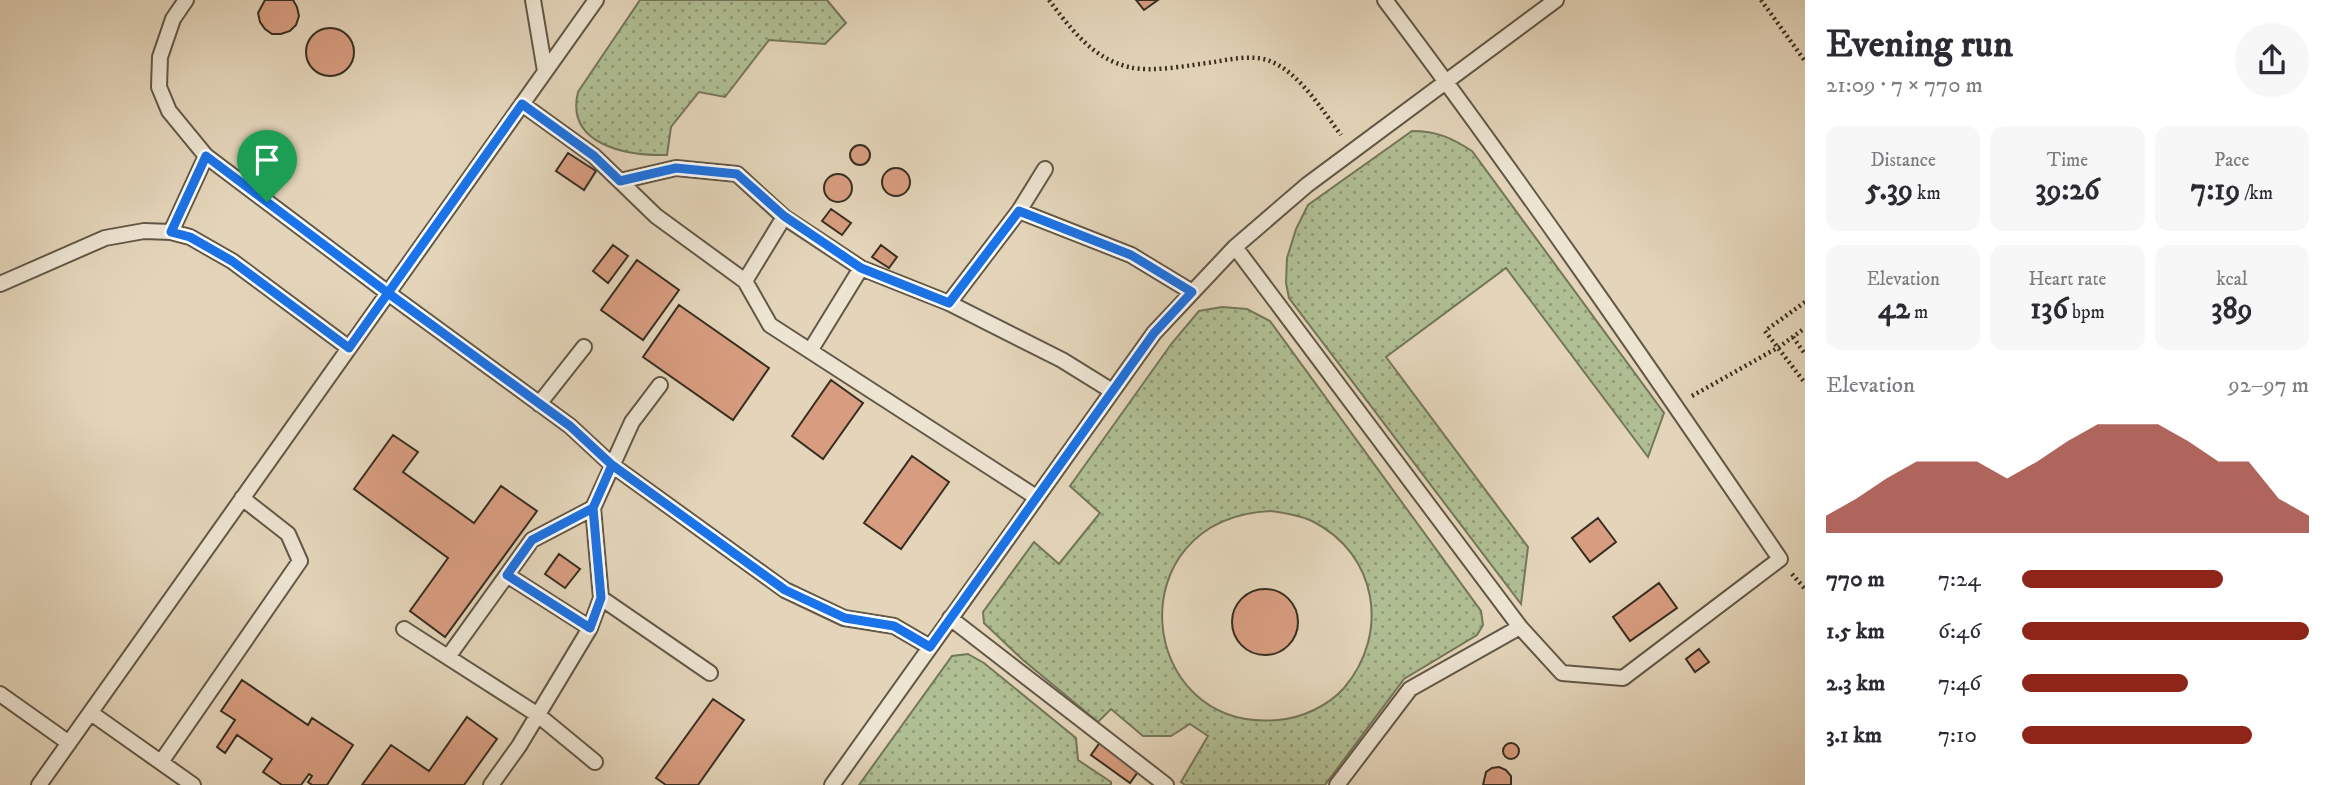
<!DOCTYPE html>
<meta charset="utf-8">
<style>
body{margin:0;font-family:"IM FELL DW Pica",serif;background:#f7f7f7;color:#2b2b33;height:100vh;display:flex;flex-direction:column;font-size:26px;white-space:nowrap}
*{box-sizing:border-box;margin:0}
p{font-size:23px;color:#7c7c81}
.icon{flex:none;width:38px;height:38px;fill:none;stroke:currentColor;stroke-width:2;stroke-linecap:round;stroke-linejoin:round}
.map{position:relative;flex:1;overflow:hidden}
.panel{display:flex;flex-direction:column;background:#fff;width:525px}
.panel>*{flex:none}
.pin{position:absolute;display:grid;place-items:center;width:60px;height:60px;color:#fff;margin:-72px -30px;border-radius:50% 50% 50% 0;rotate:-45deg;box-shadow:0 0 7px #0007}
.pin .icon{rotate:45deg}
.round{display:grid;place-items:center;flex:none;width:74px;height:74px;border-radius:37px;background:#f7f7f7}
.overview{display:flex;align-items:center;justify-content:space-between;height:119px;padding:0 21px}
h1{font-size:38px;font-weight:700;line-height:52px}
.stats{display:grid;grid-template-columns:repeat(3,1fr);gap:10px;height:119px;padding:7px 21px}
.stats div{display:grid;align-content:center;border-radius:14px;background:#f7f7f7;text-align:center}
.stats b{font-size:30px;font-weight:700}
.stats small{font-size:19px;font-weight:400}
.stats p{font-size:19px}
.chart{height:196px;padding:14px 21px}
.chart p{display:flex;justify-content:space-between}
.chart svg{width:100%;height:126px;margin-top:7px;fill:#8f2418;opacity:.7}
ul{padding:0 21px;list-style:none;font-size:23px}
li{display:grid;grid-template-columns:112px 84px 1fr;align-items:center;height:52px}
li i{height:18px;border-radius:9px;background:#8f2418}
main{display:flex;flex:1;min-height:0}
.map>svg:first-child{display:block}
.grass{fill:url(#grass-dots);stroke:#74765a;stroke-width:2;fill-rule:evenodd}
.building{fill:#d89d80;stroke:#372e21;stroke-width:2}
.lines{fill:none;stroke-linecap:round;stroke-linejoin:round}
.service-casing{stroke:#625847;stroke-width:18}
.path{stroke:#372e21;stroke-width:4.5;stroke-dasharray:2 3.5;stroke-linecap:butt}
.service{stroke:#ede4d2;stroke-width:14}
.route-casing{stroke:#fff;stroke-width:14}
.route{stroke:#1a73e8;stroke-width:9}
</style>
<main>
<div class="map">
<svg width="1805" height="785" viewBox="0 0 1805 785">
<defs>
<pattern id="grass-dots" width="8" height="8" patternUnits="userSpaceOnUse" patternTransform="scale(1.75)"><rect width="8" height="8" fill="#b0be93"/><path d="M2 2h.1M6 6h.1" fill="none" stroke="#909b78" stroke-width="1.8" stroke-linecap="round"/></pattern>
</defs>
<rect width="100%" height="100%" fill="#e4d5ba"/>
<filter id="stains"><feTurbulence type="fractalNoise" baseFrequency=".00286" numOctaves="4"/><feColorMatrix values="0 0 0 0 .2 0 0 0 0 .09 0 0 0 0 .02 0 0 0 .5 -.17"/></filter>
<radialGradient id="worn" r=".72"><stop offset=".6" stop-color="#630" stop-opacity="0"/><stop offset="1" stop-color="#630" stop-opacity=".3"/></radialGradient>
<path class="grass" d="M640 0H827L846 23 825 44 769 40 725 97 699 92 671 127 667 155C627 156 565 145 578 92Z
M1412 131C1437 131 1452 138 1472 151L1664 413 1648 457 1506 268 1386 357 1528 547 1521 604 1289 298 1286 283 1287 258 1296 229 1308 205Z
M1222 307 1247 309 1270 321 1481 611 1483 625 1477 635 1404 679 1325 785H1185L1181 782 1208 736 1190 724 1171 736H1143L1111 709 1098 722 1023 660 984 623 983 612 1034 542 1059 564 1100 513 1070 486 1172 343 1199 311ZM1271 511C1285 513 1299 515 1312 521 1378 554 1390 634 1344 688 1328 706 1302 718 1278 720 1135 733 1115 518 1271 511Z
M968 654 984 663 1076 738 1078 760 1111 782V785H859L952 656Z"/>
<path class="building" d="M265 0H293L297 7 299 16 296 25 290 31 281 34H272L265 29 260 22 258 13Z
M1136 0H1158L1144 10Z
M306 52a24 24 0 1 1 48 0a24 24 0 1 1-48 0Z
M850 155a10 10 0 1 1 20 0a10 10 0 1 1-20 0Z
M568 153 596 171 584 190 556 171Z
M882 182a14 14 0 1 1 28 0a14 14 0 1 1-28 0Z
M824 188a14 14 0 1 1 28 0a14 14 0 1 1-28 0Z
M831 209 851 223 842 235 822 221Z
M613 245 628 256 608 283 593 271Z
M881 245 897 257 889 268 872 257Z
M637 260 679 290 643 340 601 310Z
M679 305 769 368 733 420 643 357Z
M831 380 863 403 823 459 792 436Z
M393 435 418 452 403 472 474 523 501 486 537 511 445 637 410 611 448 558 354 489Z
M912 456 949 482 901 549 864 523Z
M1598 518 1616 542 1590 562 1572 538Z
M559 554 580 569 565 588 545 574Z
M1659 583 1677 608 1630 641 1613 617Z
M1232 622a33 33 0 1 1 66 0a33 33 0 1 1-66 0Z
M1699 649 1709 662 1695 672 1686 659Z
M242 680 308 725 312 718 353 745 327 785H312L308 782 312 776 309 774 301 785H282L263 772 272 759 237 735 225 753 217 747 235 720 221 711Z
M713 699 744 720 698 785H666L656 778Z
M467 717 497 739 464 785H362L391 745 429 771Z
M1106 734 1145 762 1130 783 1091 755Z
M1503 751a8 8 0 1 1 16 0a8 8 0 1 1-16 0Z
M1499 767 1506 770 1511 776V785H1483L1486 772 1492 768Z"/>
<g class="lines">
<defs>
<path id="service" d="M186 0 173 19 160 57 159 87 169 111 206 156 388 293 570 426 612 465 785 590 844 618 894 626 930 647
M533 0 545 71
M522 104 594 156 656 216 745 281 770 325 1036 497
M620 181 676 168 737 174 784 217 861 268 949 303 1062 360 1112 391
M1019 211 1131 255 1192 292
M171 232 206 156
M1235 247 1520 627 1562 673 1623 678 1780 559C1652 371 1522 182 1385 0
M745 281 784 217
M0 284 105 238 144 231 171 232 190 237 232 261 349 348
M949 303 1019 211 1045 169
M810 351 861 268
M539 404 584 347
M507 575 590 628
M601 598 710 673
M950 618 1166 785
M404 629 538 715 595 762
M448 657 532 540 593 508
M0 694 69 743
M91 713 193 785
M161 762 300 561 288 534 242 498
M39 785 596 0
M491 785 519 746 590 628 601 598 593 508 632 422 660 385
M832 785 1154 333 1235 247 1307 185 1556 0
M1337 785 1410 689 1520 627"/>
</defs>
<use href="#service" class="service-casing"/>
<path class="path" d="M1049 0C1070 28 1093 59 1129 67 1151 73 1191 65 1214 62 1231 59 1251 55 1267 60 1298 70 1322 110 1341 135
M1761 0 1805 61
M1805 302 1765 331 1805 383
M1793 337 1805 354
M1692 396 1779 347 1805 328
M1792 574 1805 589"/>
<use href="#service" class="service"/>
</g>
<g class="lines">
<defs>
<path id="route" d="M267 202 206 156 171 232 190 237 232 261 349 348 388 293 570 426 612 465 593 508 532 540 507 575 590 628 601 598 593 508 612 465 785 590 845 618 894 626 930 647 1154 333 1192 292 1131 255 1019 211 949 303 861 268 784 216 737 174 676 168 620 181 594 156 522 104 388 293 267 202"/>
</defs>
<use href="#route" class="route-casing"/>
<use href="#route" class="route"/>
</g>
<rect width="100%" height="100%" filter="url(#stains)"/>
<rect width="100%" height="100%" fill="url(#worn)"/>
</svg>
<div class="pin" style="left:267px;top:202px;background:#1e9e55"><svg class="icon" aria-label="arrive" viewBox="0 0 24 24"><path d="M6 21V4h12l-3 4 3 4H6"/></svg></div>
</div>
<section class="panel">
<div class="overview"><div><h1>Evening run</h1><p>21:09 · 7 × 770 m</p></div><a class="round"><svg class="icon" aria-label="share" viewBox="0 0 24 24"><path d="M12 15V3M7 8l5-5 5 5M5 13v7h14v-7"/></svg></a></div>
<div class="stats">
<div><p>Distance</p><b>5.39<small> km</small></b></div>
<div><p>Time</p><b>39:26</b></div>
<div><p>Pace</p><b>7:19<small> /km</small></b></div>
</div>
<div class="stats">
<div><p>Elevation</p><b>42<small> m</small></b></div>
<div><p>Heart rate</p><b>136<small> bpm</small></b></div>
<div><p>kcal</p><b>389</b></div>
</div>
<div class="chart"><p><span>Elevation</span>92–97 m</p>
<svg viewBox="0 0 160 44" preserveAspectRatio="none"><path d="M0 44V38L10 32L20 25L30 19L40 19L50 19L60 25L70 19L80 12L90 6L100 6L110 6L120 12L130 19L140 19L150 32L160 38V44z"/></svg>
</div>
<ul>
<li><b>770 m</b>7:24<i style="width:70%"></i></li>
<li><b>1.5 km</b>6:46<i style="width:100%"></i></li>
<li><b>2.3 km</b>7:46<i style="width:58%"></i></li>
<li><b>3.1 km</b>7:10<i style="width:80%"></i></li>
</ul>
</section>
</main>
